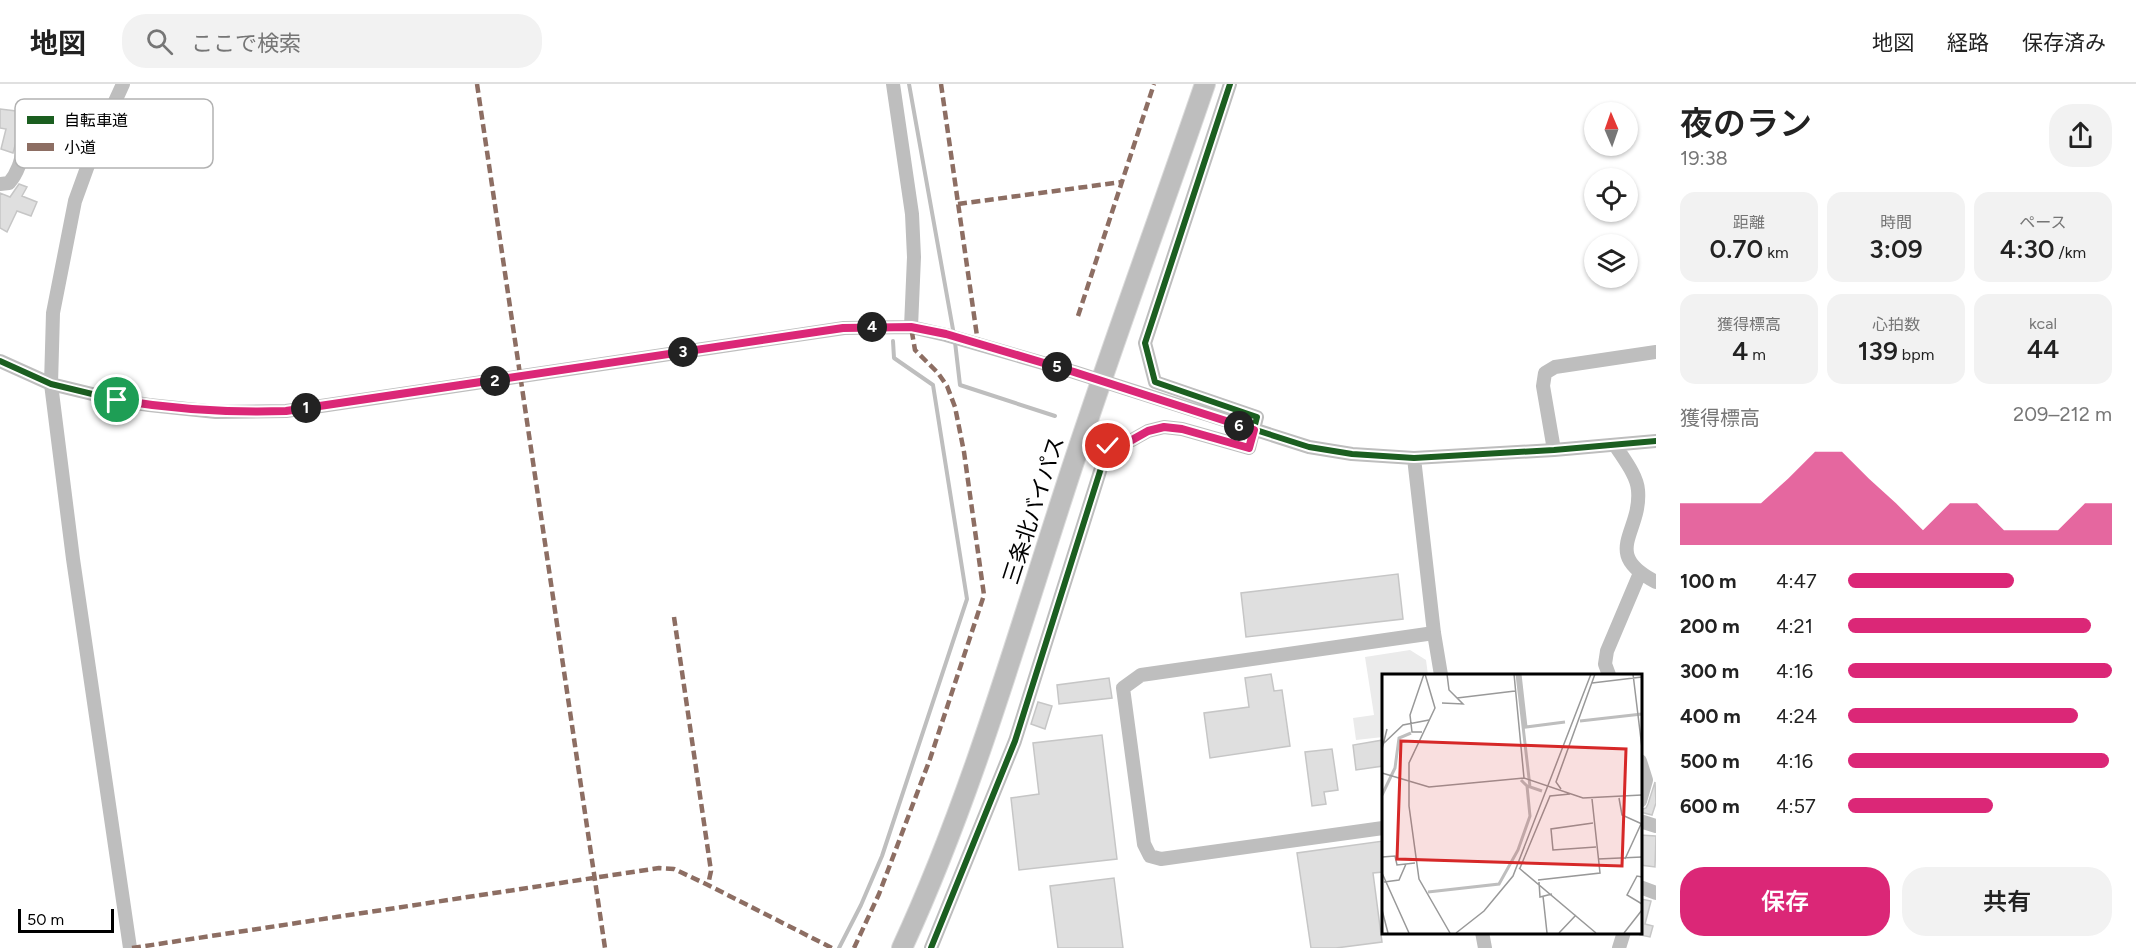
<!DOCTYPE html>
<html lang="ja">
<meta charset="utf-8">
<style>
body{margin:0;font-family:Figtree,"Noto Sans JP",sans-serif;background:#f2f2f2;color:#222;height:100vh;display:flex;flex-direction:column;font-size:22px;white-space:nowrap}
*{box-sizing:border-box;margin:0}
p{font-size:20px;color:#767676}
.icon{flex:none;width:33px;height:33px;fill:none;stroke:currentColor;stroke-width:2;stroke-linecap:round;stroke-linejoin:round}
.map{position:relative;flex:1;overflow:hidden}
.details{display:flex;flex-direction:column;background:#fff;width:480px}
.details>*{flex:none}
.needle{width:39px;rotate:358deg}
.controls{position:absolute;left:1584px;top:18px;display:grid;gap:12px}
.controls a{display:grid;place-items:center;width:54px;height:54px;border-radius:50%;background:#fff;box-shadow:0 2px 4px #0004;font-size:30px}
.scale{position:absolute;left:18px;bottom:15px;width:96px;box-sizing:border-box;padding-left:6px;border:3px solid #000;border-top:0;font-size:16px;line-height:21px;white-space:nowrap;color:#000;-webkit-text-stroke:4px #fff;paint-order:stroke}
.pin{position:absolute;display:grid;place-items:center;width:51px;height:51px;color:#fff;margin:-26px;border:3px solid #fff;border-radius:50%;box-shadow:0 2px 6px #0007}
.km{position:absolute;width:30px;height:30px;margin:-15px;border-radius:50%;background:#222;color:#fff;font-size:16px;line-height:30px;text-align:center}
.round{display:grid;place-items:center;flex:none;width:63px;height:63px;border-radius:24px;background:#f2f2f2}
.overview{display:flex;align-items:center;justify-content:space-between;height:102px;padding:0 24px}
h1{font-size:33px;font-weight:600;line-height:45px}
.metrics{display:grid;grid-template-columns:repeat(3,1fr);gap:9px;height:102px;padding:6px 24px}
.metrics div{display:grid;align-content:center;border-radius:15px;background:#f2f2f2;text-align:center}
.metrics b{font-size:26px;font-weight:600}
.metrics small{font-size:16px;font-weight:400}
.metrics p{font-size:16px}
.chart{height:168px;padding:12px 24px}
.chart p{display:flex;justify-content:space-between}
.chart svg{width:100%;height:108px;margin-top:6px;fill:#db2777;opacity:.7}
.cta{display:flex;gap:12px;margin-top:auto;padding:12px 24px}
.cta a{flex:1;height:69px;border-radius:24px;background:#db2777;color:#fff;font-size:24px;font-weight:600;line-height:69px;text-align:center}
.cta a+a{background:#f2f2f2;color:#222}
ul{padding:0 24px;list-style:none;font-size:20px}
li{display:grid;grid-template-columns:96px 72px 1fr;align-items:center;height:45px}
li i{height:15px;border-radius:8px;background:#db2777}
header{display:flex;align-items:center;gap:36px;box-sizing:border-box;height:84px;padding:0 30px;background:#fff;border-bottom:2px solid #e0e0e0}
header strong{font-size:28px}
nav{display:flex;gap:33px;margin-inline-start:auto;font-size:21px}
.search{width:420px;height:54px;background:#f2f2f2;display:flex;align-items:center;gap:15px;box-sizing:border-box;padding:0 21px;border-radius:24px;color:#767676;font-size:22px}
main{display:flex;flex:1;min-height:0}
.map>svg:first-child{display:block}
.green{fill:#ebebeb}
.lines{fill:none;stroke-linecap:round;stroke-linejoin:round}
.stream{stroke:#bebebe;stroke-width:4}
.building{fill:#dfdfdf;stroke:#c6c6c6;stroke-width:1.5}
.highway-casing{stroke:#dbdbdb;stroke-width:22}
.minor{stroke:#bebebe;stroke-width:14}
.highway{stroke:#bebebe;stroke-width:20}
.quiet{stroke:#8d6e63;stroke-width:4.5;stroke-dasharray:9 4.5;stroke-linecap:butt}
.cycleway-casing{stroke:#fff;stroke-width:10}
.cycleway{stroke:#1b5e20;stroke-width:6}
.route-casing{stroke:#fff;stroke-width:12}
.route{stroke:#db2777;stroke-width:8}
.labels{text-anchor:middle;stroke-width:4.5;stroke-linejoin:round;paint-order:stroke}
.street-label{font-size:22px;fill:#000;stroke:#fff}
.inset-river{fill:none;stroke:#bebebe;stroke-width:3}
.inset-road{fill:none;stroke:#999;stroke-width:1.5}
.view{fill:#d62828;fill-opacity:0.15;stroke:#d62828;stroke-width:3}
.inset-edge{fill:none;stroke:#000;stroke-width:3}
.key{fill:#fff;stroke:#b2b2b2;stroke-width:1.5}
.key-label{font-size:16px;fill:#000}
</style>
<header>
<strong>地図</strong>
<div class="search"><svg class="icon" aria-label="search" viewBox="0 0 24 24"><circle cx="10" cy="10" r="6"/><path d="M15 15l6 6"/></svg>ここで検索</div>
<nav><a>地図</a><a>経路</a><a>保存済み</a></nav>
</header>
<main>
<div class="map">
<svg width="1656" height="864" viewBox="0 0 1656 864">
<rect width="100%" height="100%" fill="#fff"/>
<path class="green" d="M1410 566 1426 576 1428 591H1383V653L1356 656 1353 634 1374 631 1365 573Z"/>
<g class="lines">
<path class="stream" d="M909 0 954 251
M955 258 960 301 1055 332
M839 864 861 821 882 772 967 515 933 301 894 274 893 257"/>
</g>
<path class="building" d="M0 25 24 28 13 69 1 65 6 45 0 44Z
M19 100 27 103 22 112 37 118 31 132 17 127 7 148 0 144V109L10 113Z
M1398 490 1403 535 1246 553 1241 509Z
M1271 590 1274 607 1282 606 1290 662 1210 674 1204 629 1249 623 1245 594Z
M1109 594 1112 614 1059 620 1057 601Z
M1038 618 1052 622 1045 645 1031 640Z
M1102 651 1117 775 1019 786 1011 714 1039 710 1033 659Z
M1383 656V682L1356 686 1353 661Z
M1332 665 1338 706 1324 708 1326 720 1312 722 1305 668Z
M1655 698 1656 719 1652 731 1640 728V726L1646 724 1648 720Z
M1640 751 1656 752 1655 783 1640 781Z
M1383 757V788L1373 789 1382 858 1336 864H1311L1297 769Z
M1114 794 1123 864H1058L1050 802Z
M1641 815 1651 817 1645 840 1653 842 1650 853 1640 851Z"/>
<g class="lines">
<defs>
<path id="highway" d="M902 864C970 717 1015 559 1065 405 1109 269 1159 135 1205 0"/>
</defs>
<use href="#highway" class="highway-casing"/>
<path class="minor" d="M123 0 96 59 75 117 53 229 51 300 73 475 130 864
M893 0 912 130 914 173 911 243
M0 100 9 99C25 80 21 60 31 42 43 21 89 29 107 36
M0 277 51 300 117 316 149 321 216 328 286 327 321 322 844 244 911 243 946 251 1074 288 1309 363 1352 370 1414 374 1554 366 1656 357
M1615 361C1623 374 1637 391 1638 406 1642 449 1600 469 1656 498
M1554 366 1543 302 1545 289 1555 283 1656 268
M1414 374 1434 549 1441 591
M1609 591 1605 580 1607 567 1640 489
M1640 677 1646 696 1640 717
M1640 737 1656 742
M1383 744 1161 775 1150 772 1144 760 1123 604 1141 591 1434 549
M1640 803 1656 809
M1482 848 1485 864
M931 864 1015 657 1108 362 1132 356 1148 347 1164 343 1182 345 1249 364 1257 333 1155 298 1145 259 1230 0
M1619 864 1624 848"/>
<use href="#highway" class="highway"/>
<path class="quiet" d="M477 0 605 864
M941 0 978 259
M958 120 1122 98
M1078 232 1154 0
M674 533 711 787 708 801
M132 864 659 784 674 785 708 801 832 864
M854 864 879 810 930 675 984 511 964 368 955 323 947 302 938 289 915 266 911 243"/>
<defs>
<path id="cycleway" d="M0 277 51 300 117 316 149 321 216 328 286 327 321 322 844 244 911 243 946 251 1074 288 1309 363 1352 370 1414 374 1554 366 1656 357
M931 864 1015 657 1108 362 1132 356 1148 347 1164 343 1182 345 1249 364 1257 333 1155 298 1145 259 1230 0"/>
</defs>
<use href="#cycleway" class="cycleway-casing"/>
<use href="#cycleway" class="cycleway"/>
</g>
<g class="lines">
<defs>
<path id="route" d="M117 316C173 325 228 329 286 327L843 244 911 243 946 250 1074 288 1254 346 1249 364 1182 345 1164 343 1148 347 1132 356 1108 362"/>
</defs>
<use href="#route" class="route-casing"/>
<use href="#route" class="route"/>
</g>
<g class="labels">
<g class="street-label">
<text transform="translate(1033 426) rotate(-72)" y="8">三条北バイパス</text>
</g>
</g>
<g transform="translate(1382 590)">
<rect width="260" height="260" fill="#fff"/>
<path class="inset-river" d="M135 0 148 113 160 117M138 0 144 53 183 48M198 47 260 40M0 121 13 94 17 64 29 59M46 218 117 210 136 176 148 142 145 112 139 106"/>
<path class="inset-road" d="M43 0 53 34 27 89V132L37 205 68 259M132 0 142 104M251 0 260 74M210 9 260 3M75 24 133 17M60 29 81 30 67 16 65 0M40 58H30L28 41 42 0M2 69 21 51 47 46M0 75 5 55M0 99 47 113 142 104 201 124 260 121M179 115 174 108 213 0M237 124 240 141 260 150M211 149 169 155 171 176 214 173M0 183 13 182 15 191 33 189M216 185 260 183M243 185 259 150M137 194 214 259M138 194 168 122 188 120M0 199 27 259M260 203 255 202 245 221 260 230M156 206 218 199 210 125M2 208 17 206 24 190M157 208 158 223 170 220M161 222 165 259M0 236 6 259M74 259 102 237 131 202 209 0M177 259 194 241M242 259 260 236"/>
<path class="view" d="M19 67 244 75 240 192 15 185Z"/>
<rect width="260" height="260" class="inset-edge"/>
</g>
<rect x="15" y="15" width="198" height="69" rx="9" class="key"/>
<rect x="27" y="32" width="27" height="8" fill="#1b5e20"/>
<rect x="27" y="59" width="27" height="8" fill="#8d6e63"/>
<g class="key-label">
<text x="64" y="42">自転車道</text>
<text x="64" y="69">小道</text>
</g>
</svg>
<div class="controls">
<a><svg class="needle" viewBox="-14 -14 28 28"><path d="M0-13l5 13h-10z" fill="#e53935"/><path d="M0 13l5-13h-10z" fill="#767676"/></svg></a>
<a><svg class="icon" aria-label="locate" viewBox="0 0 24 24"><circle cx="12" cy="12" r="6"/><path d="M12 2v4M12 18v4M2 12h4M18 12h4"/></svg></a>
<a><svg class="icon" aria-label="layers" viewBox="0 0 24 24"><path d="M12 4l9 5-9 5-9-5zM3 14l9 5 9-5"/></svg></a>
</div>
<div class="scale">50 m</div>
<div class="pin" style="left:117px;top:316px;background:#1e9e55"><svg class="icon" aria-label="arrive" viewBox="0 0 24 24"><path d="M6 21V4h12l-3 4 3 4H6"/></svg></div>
<div class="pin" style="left:1108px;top:362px;background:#d93025"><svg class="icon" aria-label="check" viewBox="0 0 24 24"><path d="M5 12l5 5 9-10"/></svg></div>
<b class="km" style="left:306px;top:324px">1</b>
<b class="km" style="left:495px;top:297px">2</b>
<b class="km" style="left:683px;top:268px">3</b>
<b class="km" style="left:872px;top:243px">4</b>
<b class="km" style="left:1057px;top:283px">5</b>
<b class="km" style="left:1239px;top:342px">6</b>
</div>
<section class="details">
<div class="overview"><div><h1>夜のラン</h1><p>19:38</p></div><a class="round"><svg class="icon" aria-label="share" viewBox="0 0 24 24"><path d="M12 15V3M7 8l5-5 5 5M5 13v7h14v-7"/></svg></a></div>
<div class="metrics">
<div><p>距離</p><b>0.70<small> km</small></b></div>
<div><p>時間</p><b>3:09</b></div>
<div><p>ペース</p><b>4:30<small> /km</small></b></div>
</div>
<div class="metrics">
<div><p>獲得標高</p><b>4<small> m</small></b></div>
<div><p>心拍数</p><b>139<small> bpm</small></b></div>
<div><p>kcal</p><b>44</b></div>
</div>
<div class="chart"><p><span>獲得標高</span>209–212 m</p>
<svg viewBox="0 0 160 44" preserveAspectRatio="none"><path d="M0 44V27L10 27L20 27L30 27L40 17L50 6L60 6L70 17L80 27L90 38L100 27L110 27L120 38L130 38L140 38L150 27L160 27V44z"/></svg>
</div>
<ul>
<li><b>100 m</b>4:47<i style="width:63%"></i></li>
<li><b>200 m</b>4:21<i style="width:92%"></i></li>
<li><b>300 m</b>4:16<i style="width:100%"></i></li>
<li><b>400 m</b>4:24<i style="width:87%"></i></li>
<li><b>500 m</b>4:16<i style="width:99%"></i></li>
<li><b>600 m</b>4:57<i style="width:55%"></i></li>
</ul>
<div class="cta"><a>保存</a><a>共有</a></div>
</section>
</main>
